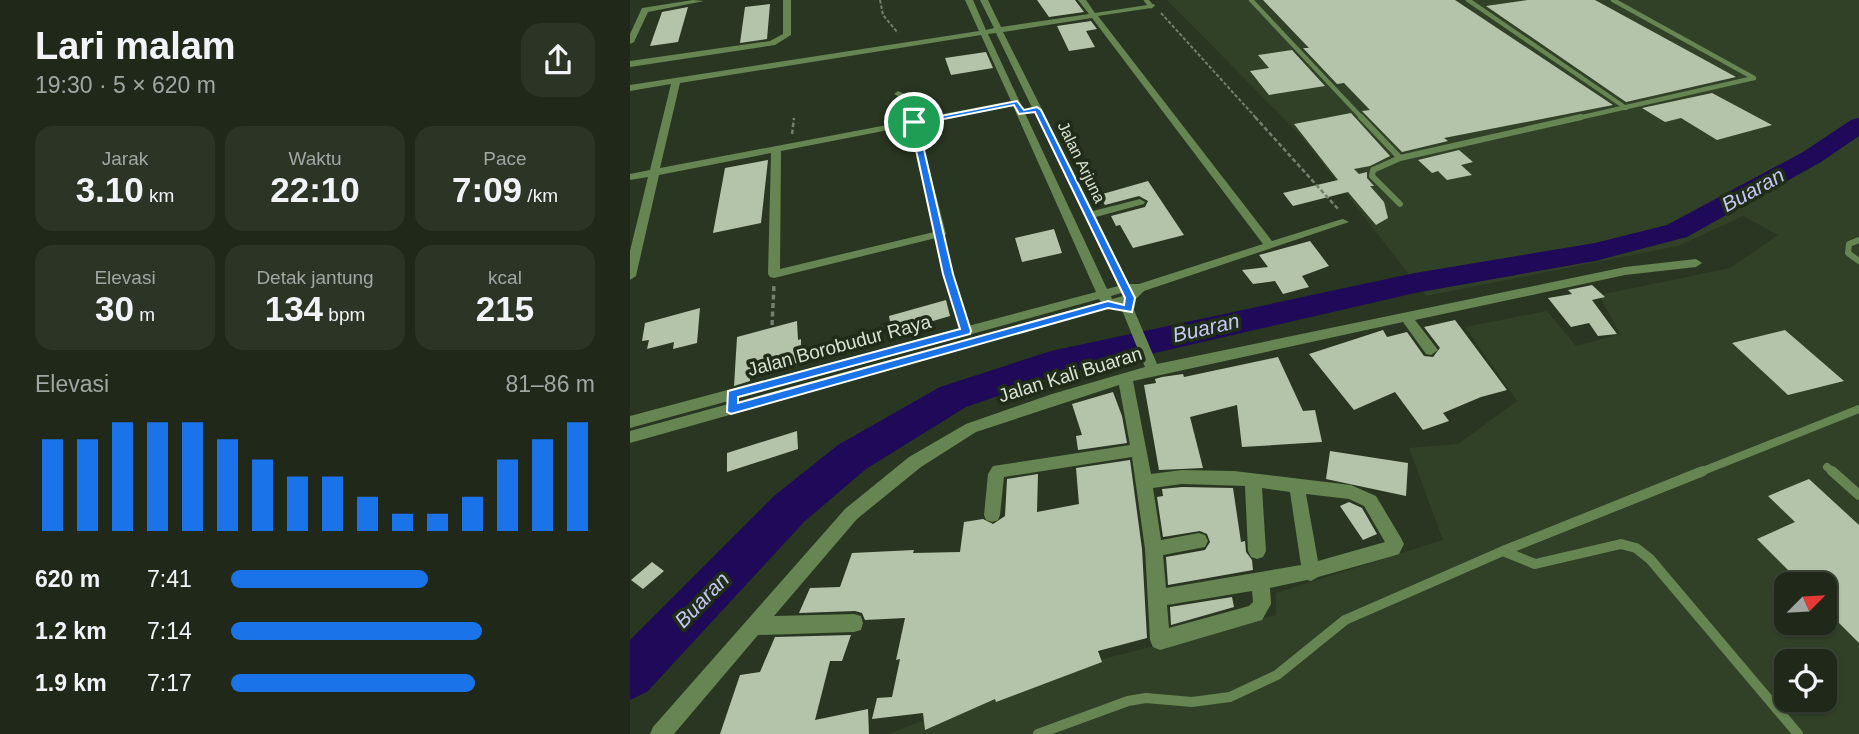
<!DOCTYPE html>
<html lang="id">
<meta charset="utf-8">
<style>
body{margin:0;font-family:Helvetica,sans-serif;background:#2c3426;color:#f1f3f6;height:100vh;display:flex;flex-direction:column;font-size:26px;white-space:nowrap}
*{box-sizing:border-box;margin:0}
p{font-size:23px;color:#a1a6a2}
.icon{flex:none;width:38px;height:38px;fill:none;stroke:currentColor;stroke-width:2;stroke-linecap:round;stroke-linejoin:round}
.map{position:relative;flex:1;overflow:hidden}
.drawer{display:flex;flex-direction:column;background:#1f2819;width:630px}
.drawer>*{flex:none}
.needle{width:46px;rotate:66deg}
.fabs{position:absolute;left:1144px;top:572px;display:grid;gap:14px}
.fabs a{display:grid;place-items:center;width:63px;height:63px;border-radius:14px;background:#1f2819;box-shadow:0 2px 5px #0004,0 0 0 2px #3c4438;font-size:35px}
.pin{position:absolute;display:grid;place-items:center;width:60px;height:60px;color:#fff;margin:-30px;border:4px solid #fff;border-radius:50%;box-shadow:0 2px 7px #0007}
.round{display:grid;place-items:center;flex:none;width:74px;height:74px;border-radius:21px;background:#2c3426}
.headline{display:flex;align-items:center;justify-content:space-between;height:119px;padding:0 35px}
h1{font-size:38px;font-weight:700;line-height:52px}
.stats{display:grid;grid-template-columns:repeat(3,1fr);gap:10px;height:119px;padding:7px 35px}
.stats div{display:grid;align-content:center;border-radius:18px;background:#2c3426;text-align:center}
.stats b{font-size:35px;font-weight:700}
.stats small{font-size:19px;font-weight:400}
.stats p{font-size:19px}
.chart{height:196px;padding:14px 35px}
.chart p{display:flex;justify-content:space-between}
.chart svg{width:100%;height:126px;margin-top:7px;stroke:#1a73e8;stroke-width:6}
ul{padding:0 35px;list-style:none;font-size:23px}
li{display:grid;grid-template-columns:112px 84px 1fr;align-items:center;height:52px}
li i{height:18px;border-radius:9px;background:#1a73e8}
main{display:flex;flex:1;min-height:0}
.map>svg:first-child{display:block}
.built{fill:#314127;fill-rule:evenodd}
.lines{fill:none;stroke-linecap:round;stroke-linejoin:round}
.river{fill:#1e0a58;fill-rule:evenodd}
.building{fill:#b4c4aa}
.path-far2{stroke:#74806e;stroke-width:2;stroke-dasharray:3.5 2;stroke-linecap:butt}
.path-far1{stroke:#74806e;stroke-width:2.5;stroke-dasharray:4.5 2.5;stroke-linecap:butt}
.path{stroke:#74806e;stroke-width:3.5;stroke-dasharray:5 3.5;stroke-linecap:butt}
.lane-far3{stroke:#668552;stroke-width:4.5}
.lane-far2{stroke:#668552;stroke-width:6}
.lane-far1{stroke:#668552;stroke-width:8}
.lane{stroke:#668552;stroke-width:10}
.street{fill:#668552;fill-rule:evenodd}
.route{fill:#1a73e8;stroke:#fff;stroke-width:2;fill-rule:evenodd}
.labels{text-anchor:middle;stroke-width:7;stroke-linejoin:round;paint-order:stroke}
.far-street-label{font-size:16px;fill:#d9e2d4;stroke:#1f2c17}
.street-label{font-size:19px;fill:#d9e2d4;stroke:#1f2c17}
.water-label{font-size:21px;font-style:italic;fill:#c5c7f4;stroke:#1f2c17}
</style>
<main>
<section class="drawer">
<div class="headline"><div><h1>Lari malam</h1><p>19:30 · 5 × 620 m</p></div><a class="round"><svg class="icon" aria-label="share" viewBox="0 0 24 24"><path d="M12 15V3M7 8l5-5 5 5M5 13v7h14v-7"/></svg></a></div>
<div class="stats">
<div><p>Jarak</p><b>3.10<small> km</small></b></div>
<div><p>Waktu</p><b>22:10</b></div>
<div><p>Pace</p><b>7:09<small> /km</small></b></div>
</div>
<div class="stats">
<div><p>Elevasi</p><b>30<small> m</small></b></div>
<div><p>Detak jantung</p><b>134<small> bpm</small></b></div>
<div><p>kcal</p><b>215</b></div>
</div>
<div class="chart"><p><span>Elevasi</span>81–86 m</p>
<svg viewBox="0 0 160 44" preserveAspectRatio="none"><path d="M5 44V12M15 44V12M25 44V6M35 44V6M45 44V6M55 44V12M65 44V19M75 44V25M85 44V25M95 44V32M105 44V38M115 44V38M125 44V32M135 44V19M145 44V12M155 44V6"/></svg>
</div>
<ul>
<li><b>620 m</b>7:41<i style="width:54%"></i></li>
<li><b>1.2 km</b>7:14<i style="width:69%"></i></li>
<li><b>1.9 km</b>7:17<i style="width:67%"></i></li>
</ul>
</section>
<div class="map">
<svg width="1229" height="734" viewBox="0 0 1229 734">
<rect width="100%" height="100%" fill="#293621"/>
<path class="built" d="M537 0H1229V734H258L414 674 646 615V593L813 540 779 448 828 444 887 401 835 327 917 311 946 346 990 334 969 295 1100 268 1148 235 1113 216 1048 246 796 296 671 136ZM1157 584H1195V623H1157ZM1157 662H1195V700H1157Z"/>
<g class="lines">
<path class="river" d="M1229 118V136L1191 162 1057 237 965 261 785 293 425 376 336 407 236 469 174 522 17 692 0 700V640L144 496 208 445 310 387 421 351 785 273 965 243 1037 225 1173 152 1221 120Z"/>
</g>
<path class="building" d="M407 0H445L454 12 419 17Z
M633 0H825L983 105 814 138 818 141 772 152 732 111 740 110 714 83 707 84 673 48H679Z
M898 0H965L1106 77 996 102 856 6Z
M140 4 137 39 110 43 115 7Z
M58 7 48 42 20 46 32 12Z
M461 21 467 29 456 31 465 47 439 51 427 26Z
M662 50 695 86 639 95 620 71 639 68 628 55Z
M356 52 363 68 321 75 315 58Z
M1082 93 1142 125 1087 140 1051 118 1035 122 1012 108Z
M721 113 760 156 740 166 724 169 729 174 737 172V178L744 186H740L754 202 758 218 746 225 718 192 663 206 653 193 708 180 664 124Z
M829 150 843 162 831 165 842 175 817 180 808 171 802 173 788 160Z
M138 160 131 223 83 233 95 168Z
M518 181 554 235 503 248 490 225 486 226 481 216 515 207 518 201 509 196 475 205 469 195Z
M424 229 432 253 392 262 385 238Z
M680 241 699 266 672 276 679 287 653 294 645 281 623 284 612 270 638 267 629 255Z
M962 285 975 297 962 300 987 334 968 336 959 323 941 327 918 298 942 294 938 290Z
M316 300 320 316 262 333 259 316Z
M70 308 67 343 43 349 44 342 17 349 19 340 12 341 15 323Z
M825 320 877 390 851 397 813 413 819 421 793 430 765 392 724 410 679 354 753 330 757 337 777 332 794 356 803 357 810 348 794 327Z
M167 321 168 340 171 339V362L120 375V381L104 386 107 337Z
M1155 330 1214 381 1158 395 1102 343Z
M648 357 673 411 685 410 692 442 612 447 607 405 560 417 573 468 529 470 514 385 526 383 525 379 532 377 553 374 554 377Z
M483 392 492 416 497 443 448 450 446 436 452 435 442 404Z
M167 431 168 449 97 472V453Z
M700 451 778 463 776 496 696 479Z
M500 460 512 549 517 638 468 651 472 662 366 702 365 699 295 730 293 713 242 719 247 698 262 697 270 659 266 660 275 618 235 620 232 613 225 611 169 613 180 588 210 587 222 553 284 550 283 553 330 552 334 522 353 519 363 524 375 516 377 479 408 474 407 512 449 504 446 468Z
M1179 479 1229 525V643L1195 609V584H1172L1127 539 1165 522 1138 496Z
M552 487 603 488 611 542 615 541 616 552 622 560 623 570 538 585 536 557 575 550 580 542 577 534 570 531 533 537 527 497 533 496 532 489Z
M719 502 732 508 747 534 733 540 710 506Z
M22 562 34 571 13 589 1 580Z
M602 597 604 607 541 625 540 607Z
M221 635 212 661H200L185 720 238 709 239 734H90L110 675 130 672 145 637Z"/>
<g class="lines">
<path class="path-far2" d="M250 0 253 15 268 33
M531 13 627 119"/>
<path class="path-far1" d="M625 117 709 210
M162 134 164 118
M312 245 319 273"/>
<path class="path" d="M319 271 332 319
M142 325 144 285"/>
<path class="lane-far3" d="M516 0 521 6
M621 0 733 119
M838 0 996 108
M944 119 1124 78 983 0"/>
<path class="lane-far2" d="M731 117 770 158 951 117
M770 158 743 170 742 176 770 204
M1229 240 1219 244 1218 253 1229 261"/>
<path class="lane-far1" d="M1197 467 1204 473
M1068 473 1229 409"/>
<path class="lane" d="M1202 471 1229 495
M873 551 905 564 991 544 1006 548 1020 559 1168 734
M408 734 498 701 516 698 562 702 600 697 647 675 715 620 873 551 1073 471"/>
<path class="street" d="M63 0 74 1 18 12 4 42 0 44V34L12 8Z
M153 0H161V35L145 45 0 67V61L140 41 153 34Z
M335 0H343L356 30 364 28 350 0H358L371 27 459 14 448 0H456L465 13 524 4 525 6 521 8 468 16 642 241 709 220 713 219 719 222 514 291 506 299 504 310 527 364 995 267 1066 259 1072 263 1066 267 995 275 785 320 808 350 801 355 796 354 773 322 503 381 521 474 552 470 604 471 721 485 746 496 771 538 774 544 769 554 763 556 688 577 681 581 677 580 640 588 641 604 632 620 530 650 523 647 520 640 515 549 502 457 374 477 370 515 368 520 362 522 356 520 354 515 358 474 363 466 500 445 489 385 346 432 291 467 227 519 144 616 224 614 231 616 233 623 231 630 224 632 128 635 44 734H20L23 727 215 509 279 457 336 424 422 394 515 367 492 310 493 304 0 443V431L471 302 469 299 0 428V416L466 292 383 106 288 125 316 234 314 236 144 278 140 277 138 274 141 153 29 175 6 276 0 280V251L18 177 0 180V174L20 170 41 84 0 91V85L349 31ZM462 18 633 244 509 284H499L466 217 514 204 515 202 510 199 463 211 373 32ZM366 33 488 286 477 289 358 34ZM351 35 381 101 287 119 281 97 268 91 264 94 273 99 278 121 30 168 50 83ZM279 126 304 232 150 269 151 151ZM491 293 493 296 482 299 481 296ZM552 484 615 486 618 551 621 557 627 559 633 557 636 551 632 488 660 492 671 565 536 588 533 555 575 547 578 541 575 535 569 533 531 540 523 488ZM676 494 719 499 734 506 755 542 688 561ZM622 591 623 602 619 606 539 628 537 605Z"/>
</g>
<path class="route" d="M387 101 394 110 407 107 411 110 505 298 502 312 478 308 101 414 97 412 98 391 330 329 313 274 280 122ZM384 105 389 114 405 112 495 298 494 305 478 301 108 403V397L340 334 341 331 323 274 288 124Z"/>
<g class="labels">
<g class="far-street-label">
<text transform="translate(452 162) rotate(64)" y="6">Jalan Arjuna</text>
</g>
<g class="street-label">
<text transform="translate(209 345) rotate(-15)" y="7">Jalan Borobudur Raya</text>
<text transform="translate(440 374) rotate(-17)" y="7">Jalan Kali Buaran</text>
</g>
<g class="water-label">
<text transform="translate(1123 190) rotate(-29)" y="7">Buaran</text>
<text transform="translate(576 328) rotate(-13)" y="7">Buaran</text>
<text transform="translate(72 600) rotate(-46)" y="7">Buaran</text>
</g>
</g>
</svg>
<div class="fabs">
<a><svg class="needle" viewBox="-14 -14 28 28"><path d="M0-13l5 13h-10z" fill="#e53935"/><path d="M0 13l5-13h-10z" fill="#a1a6a2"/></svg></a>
<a><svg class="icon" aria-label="locate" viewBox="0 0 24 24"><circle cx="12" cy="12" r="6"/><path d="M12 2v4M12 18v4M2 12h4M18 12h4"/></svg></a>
</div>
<div class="pin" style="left:284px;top:122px;background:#1e9e55"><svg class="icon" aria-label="arrive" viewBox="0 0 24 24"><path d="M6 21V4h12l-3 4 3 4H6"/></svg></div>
</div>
</main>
